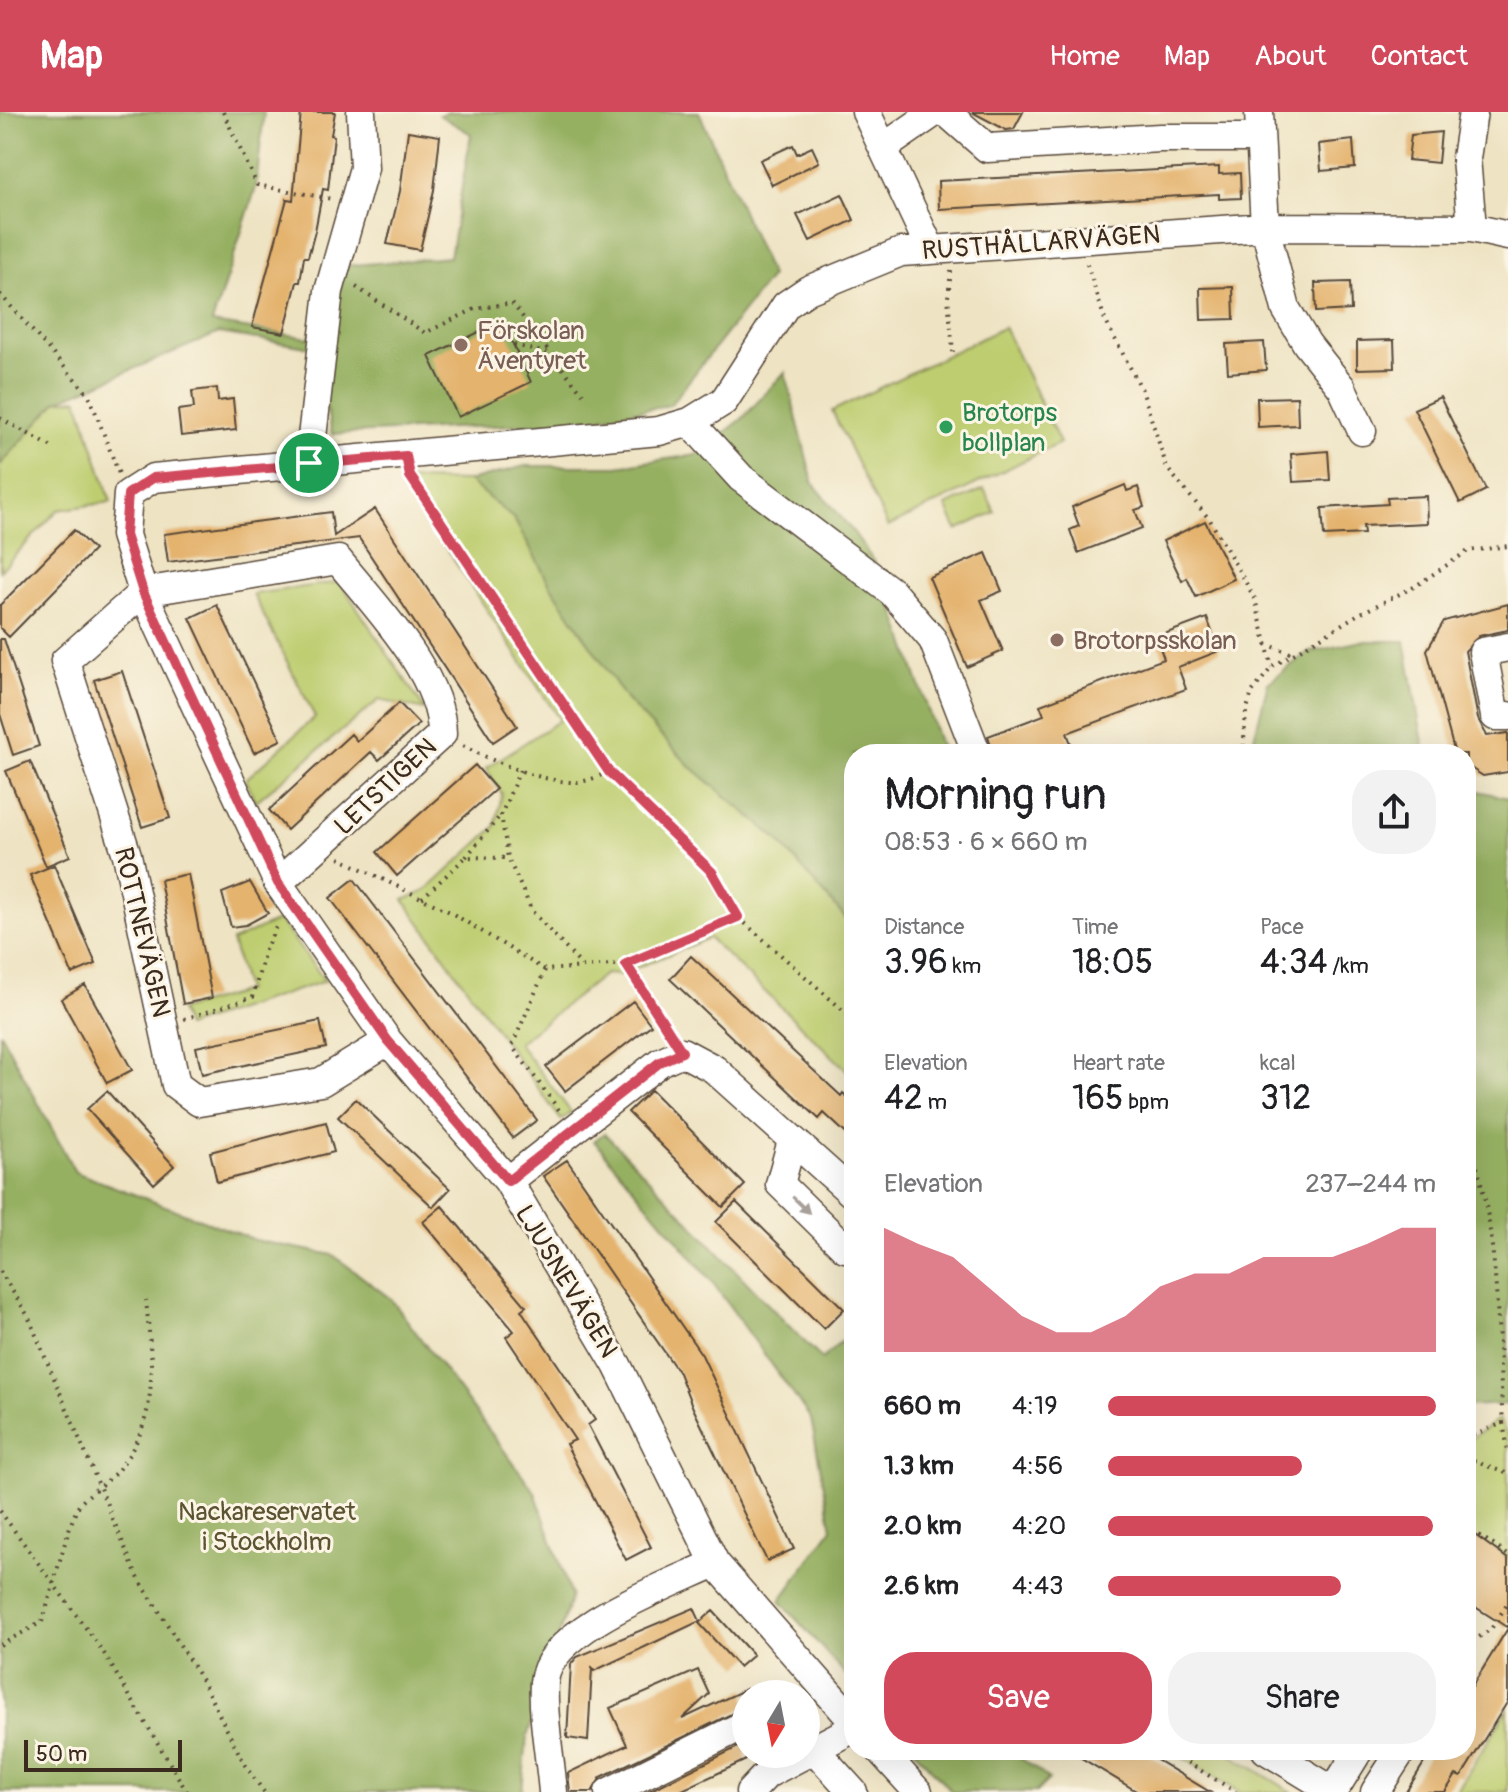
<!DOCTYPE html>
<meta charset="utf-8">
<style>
body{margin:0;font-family:Pangolin,sans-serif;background:#f2f2f2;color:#202124;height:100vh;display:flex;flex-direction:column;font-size:30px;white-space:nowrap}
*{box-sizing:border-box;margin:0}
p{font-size:26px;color:#757577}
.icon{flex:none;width:44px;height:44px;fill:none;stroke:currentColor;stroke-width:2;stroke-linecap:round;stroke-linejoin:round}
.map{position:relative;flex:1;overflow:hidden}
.side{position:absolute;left:844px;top:632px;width:632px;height:1016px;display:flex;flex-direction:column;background:#fff;border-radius:32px;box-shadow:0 8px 32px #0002}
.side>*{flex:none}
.needle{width:52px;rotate:190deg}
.buttons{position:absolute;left:732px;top:1568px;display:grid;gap:16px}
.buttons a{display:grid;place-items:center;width:88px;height:88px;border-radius:50%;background:#fff;box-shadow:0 8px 32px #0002;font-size:40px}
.scale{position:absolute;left:24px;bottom:20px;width:158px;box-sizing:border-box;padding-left:8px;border:4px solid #3b2a1e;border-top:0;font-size:22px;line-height:28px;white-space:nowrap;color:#3b2a1e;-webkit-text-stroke:6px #fcf5e5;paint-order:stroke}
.pin{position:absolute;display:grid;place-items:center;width:68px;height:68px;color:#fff;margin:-34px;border:4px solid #fff;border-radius:50%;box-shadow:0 2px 8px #0007}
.round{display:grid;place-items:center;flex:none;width:84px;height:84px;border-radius:32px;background:#f2f2f2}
.headline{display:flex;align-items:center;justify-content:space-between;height:136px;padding:0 40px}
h1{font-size:44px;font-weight:600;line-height:60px}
.stats{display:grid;grid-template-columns:repeat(3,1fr);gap:12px;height:136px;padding:8px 40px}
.stats div{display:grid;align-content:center}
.stats b{font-size:34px;font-weight:600}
.stats small{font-size:22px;font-weight:400}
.stats p{font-size:22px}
.chart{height:224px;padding:16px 40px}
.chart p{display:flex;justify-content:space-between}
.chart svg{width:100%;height:144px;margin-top:8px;fill:#d1495b;opacity:.7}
.action{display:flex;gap:16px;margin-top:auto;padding:16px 40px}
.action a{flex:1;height:92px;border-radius:32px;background:#d1495b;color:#fff;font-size:32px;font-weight:600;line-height:92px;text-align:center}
.action a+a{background:#f2f2f2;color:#202124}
ul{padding:0 40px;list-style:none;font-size:26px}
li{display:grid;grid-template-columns:128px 96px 1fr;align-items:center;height:60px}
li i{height:20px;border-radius:10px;background:#d1495b}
header{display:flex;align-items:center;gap:48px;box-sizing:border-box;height:112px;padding:0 40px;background:#d1495b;color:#fff}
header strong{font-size:38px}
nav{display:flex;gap:44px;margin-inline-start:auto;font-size:28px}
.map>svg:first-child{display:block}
.green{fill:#bdcd70;stroke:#7c7c47;stroke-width:2}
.forest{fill:#96b062;stroke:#686d40;stroke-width:2}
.building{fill:#e4b36e}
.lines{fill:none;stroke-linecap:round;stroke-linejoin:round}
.minor-casing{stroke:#564637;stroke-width:31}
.path{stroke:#564637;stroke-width:4;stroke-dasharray:2 6;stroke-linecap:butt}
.minor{stroke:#fff;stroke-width:28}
.oneway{fill:#a79f9a}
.route-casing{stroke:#fff;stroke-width:16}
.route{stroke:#d1495b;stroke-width:10}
.education-dot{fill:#8d6e63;stroke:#fcf5e5;stroke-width:3}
.leisure-dot{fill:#2e9e5b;stroke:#fcf5e5;stroke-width:3}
.labels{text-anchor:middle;stroke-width:6;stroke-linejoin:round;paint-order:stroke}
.street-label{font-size:26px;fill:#3b2a1e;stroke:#fcf5e5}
.education-label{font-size:26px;fill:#785e54;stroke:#fcf5e5;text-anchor:start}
.leisure-label{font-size:26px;fill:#27864d;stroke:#fcf5e5;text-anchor:start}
.park-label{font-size:26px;fill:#5c5332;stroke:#fcf5e5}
</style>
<header>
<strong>Map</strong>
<nav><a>Home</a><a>Map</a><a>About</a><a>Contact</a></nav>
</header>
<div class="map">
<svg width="1508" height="1680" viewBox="0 0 1508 1680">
<rect width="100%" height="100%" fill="#fcf5e5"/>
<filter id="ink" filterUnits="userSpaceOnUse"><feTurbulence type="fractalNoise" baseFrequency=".0125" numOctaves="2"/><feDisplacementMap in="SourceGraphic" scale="16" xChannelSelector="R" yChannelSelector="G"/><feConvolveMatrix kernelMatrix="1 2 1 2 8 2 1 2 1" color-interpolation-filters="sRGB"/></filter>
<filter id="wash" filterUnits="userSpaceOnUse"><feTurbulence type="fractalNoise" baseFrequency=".006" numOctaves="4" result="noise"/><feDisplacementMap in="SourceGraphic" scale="32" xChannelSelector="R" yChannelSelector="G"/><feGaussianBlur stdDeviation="1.8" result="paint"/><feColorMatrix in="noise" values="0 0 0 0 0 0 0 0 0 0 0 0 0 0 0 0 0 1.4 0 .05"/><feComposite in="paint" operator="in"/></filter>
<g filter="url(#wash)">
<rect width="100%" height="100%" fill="#eee3c3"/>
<path class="green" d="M1004 215 1060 331 888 415 832 299Z
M78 287 111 390 58 398 0 459V353L57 289Z
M401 368 469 369 514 407 551 474 627 588 690 654 776 726 854 816V965L709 826 619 863 605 862 518 931 571 1000 561 1008 404 788 426 779 495 715 502 682 486 656 560 608Z
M984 377 995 400 957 418 946 394Z
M340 470 425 598 379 588 255 690 246 667 315 605 253 482Z
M279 808 325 869 186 915 180 898 246 879 232 829Z
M1499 1307 1508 1325V1446L1466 1419V1330Z
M1508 1597V1680H1456Z
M1170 1638H1223L1292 1680H1239Z"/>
<path class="forest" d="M0 0H264L256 75 212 211 309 226 329 155 450 145 471 22 439 3 448 0H699L771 164 670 293 575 310 332 322 313 236 219 221 57 289 0 353Z
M785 260 813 371 855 422 882 462 943 642H854V816L776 726 690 654 627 588 551 474 514 407 469 369 525 354H617L696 343 742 307Z
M1362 529H1405L1425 642H1250L1268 571 1307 541Z
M1466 676 1508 686V943L1504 960 1508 970V1292L1466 1294Z
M0 920 75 1060 258 1129 333 1143 391 1187 535 1380 571 1484 527 1625 522 1680H0Z
M604 1021C678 1095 747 1174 822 1247L850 1222 854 1226V1572L780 1489 832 1416 811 1307 710 1167 594 1029Z
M914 1638H1010L1049 1667 1036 1680H952Z"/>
<g id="blocks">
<path class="building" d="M301 0H335L331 23 334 24 328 78 323 77 315 119 308 145H304L300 170H297L284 221 252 215 287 87 293 88Z
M972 0H1023L1014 17 1006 18Z
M408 19 440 24 434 78 420 138 387 132 400 79Z
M1441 20 1438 51 1408 48 1411 23Z
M1353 28 1355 56 1321 59 1319 32Z
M793 33 797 42 812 35 819 50 772 73 760 48Z
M1219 55V62L1240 61 1241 86 1219 87V82L939 97 938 69Z
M842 82 854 108 810 129 797 103Z
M1350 170 1351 198 1316 200 1315 171Z
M1233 175 1234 207 1201 208 1200 176Z
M502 209 531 270 458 305 429 244Z
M1394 228 1395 256 1357 257V229Z
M1264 230 1266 258 1228 261 1226 232Z
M217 276 218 289 233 287 236 318 181 324 178 298 194 296 192 279Z
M1297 285 1298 313 1258 315 1257 286Z
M1440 285 1486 378 1460 391 1414 297Z
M1328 339 1330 368 1293 370 1291 342Z
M1125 373 1127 379 1138 375 1144 395 1135 398 1142 416 1078 441 1070 418 1079 414 1072 395Z
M1426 384 1427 411 1363 414 1364 422 1324 424 1322 396 1388 392 1387 386Z
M375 397 517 614 493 630 359 426 168 450 164 422 331 400 334 424Z
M1205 409 1234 467 1196 485 1187 466 1182 469 1163 429Z
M74 418 94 438 9 525 0 516V493Z
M986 441 1002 479 981 488 1003 539 967 555 929 465Z
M1508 492V518L1479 524 1465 539 1478 607 1487 624 1508 621V660L1483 664 1466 653V642H1455L1427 538 1444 509Z
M217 493 281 628 254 641 190 506Z
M1207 506 1219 539 1178 555 1186 577 1067 621 1075 642H994L988 624 1044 603 1040 593 1164 547 1156 525Z
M0 527H4L39 634 13 643 0 602Z
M122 559 170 706 142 715 94 568Z
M399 591 419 612 379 648 371 640 287 718 269 698 351 622 357 629Z
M30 649 70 744 46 754 6 659Z
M475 653 496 677 397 764 377 740Z
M54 753 96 852 72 862 30 763Z
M188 762 212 886 183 892 160 768Z
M354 767 537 1008 513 1026 330 786Z
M250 770 268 801 246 813 231 815 222 781Z
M691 844 841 984 843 981 854 991V1029L824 1001 819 1007 670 867Z
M85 873 132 958 107 971 61 887Z
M633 889 651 913 565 979 546 955Z
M320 909 326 936 202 962 196 935Z
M651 978 745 1073 723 1095 628 1000Z
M107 979 174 1054 154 1072 87 997Z
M356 987 450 1077 433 1095 338 1005Z
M326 1010 334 1040 217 1070 210 1040Z
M567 1048 702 1243 794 1437 767 1449 693 1296 679 1261 543 1064Z
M736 1090 844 1197 824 1217 716 1110Z
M442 1094 526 1194 521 1198 595 1308 588 1313 651 1435 626 1448 566 1332 575 1328 506 1225 514 1219 423 1110Z
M1472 1421 1508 1447V1589L1461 1665 1456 1663 1445 1680H1406L1432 1638H1466V1584L1508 1516 1466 1489V1430Z
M694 1496 700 1509 594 1559 592 1556 588 1629 567 1626 571 1552 577 1545Z
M713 1499 753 1543 739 1555 699 1511Z
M698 1558 709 1582 682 1607 746 1577V1595L601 1665 592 1680H570L568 1661 627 1633 610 1596Z
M746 1631V1648L678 1680H647Z
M1068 1638H1140L1210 1680H1138Z"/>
</g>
</g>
<g filter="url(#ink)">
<use href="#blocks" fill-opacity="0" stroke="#564637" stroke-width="2"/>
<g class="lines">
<defs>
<path id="minor" d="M866 0 930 136
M946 0 987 36 1160 26H1260
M1259 0 1265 115 1286 197 1307 232 1342 276 1362 319
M883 36 935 0
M1472 116 1466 46 1473 0
M690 310 741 366 892 480 933 528 977 642
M309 351 329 179 364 56 361 0
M1508 535 1483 540 1495 604H1508
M278 771 442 622C442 562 374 493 338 448L143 480 65 549 127 743 176 973 199 990 321 970 388 929
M792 1029 780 1072 845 1136 854 1127
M508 1069 660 950 682 940 714 957 854 1083
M854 1610 715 1451 617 1253 508 1069 388 929 278 771 143 480 125 423 128 382 153 366 659 319 690 310 724 289 786 193 808 178 901 140 1265 115 1472 116 1508 124
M880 1638 918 1680
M1266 1638 1333 1679
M553 1680C550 1644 542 1605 544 1570 548 1516 672 1472 715 1451
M609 1680 746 1612
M750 1680 767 1662 805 1642
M853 1680 814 1637 854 1616
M1333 1680 1359 1638
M1375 1680 1402 1638"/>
</defs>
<use href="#minor" class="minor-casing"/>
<path class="path" d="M223 0 257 73 332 87
M1087 152 1105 208 1142 278 1167 356 1210 408 1255 487 1272 555
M951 159 948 185 953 240
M356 175 425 221 475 197 512 191 551 242
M0 182 89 283 119 362
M514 233 551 242 583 282
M0 306 52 335
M411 365 609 660 712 760 738 805 854 908
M1266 532 1293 542
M463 634C492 649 546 672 578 670 589 669 599 664 609 660
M1243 642 1246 600 1252 580 1272 555 1357 503 1414 475 1468 439 1508 434
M520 658 501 703 508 746 532 799 582 854
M466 745 500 704
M339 746 450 800 545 858 626 852 738 805
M422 786 466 745 508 746
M626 852 670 921
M545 858 512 934 559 998
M184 907 253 885 265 838 278 811
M1466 1025C1500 1101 1497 1226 1503 1311L1474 1323 1466 1332
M0 1159 28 1204 136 1462 201 1567 246 1655 264 1680
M1503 1311 1508 1338
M1466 1346 1508 1362
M0 1399 102 1538 187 1680
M1466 1414 1508 1443
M0 1533 42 1510C51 1486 69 1406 80 1392 90 1380 106 1371 117 1359 161 1307 152 1252 146 1188
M1466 1534 1491 1517 1508 1491
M1167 1638 1236 1680"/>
<use href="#minor" class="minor"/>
</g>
<defs><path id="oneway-solid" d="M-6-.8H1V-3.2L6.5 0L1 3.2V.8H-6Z" transform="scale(2)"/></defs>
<use class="oneway" href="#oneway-solid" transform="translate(801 1093) rotate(44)"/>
</g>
<g class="lines" filter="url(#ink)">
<defs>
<path id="route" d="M406 344 410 364 609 660 712 760 738 805 626 852 682 940 660 950 508 1069 388 929 278 771 143 480 125 423 128 382 153 366Z"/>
</defs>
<use href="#route" class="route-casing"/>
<use href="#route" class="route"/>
</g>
<g class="education-dot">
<circle cx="461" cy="233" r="8"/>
<circle cx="1057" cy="528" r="8"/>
</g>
<circle class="leisure-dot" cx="946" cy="315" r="8"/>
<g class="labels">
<g class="street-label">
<text transform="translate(1041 130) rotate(-4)" y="9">RUSTHÅLLARVÄGEN</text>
<text transform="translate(385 674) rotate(-43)" y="9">LETSTIGEN</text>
<text transform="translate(143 820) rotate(77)" y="9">ROTTNEVÄGEN</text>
<text transform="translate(567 1169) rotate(59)" y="9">LJUSNEVÄGEN</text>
</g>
<g class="education-label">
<text x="477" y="227">Förskolan<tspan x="477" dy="30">Äventyret</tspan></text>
<text x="1073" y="537">Brotorpsskolan</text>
</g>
<g class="leisure-label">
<text x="962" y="309">Brotorps<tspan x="962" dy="30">bollplan</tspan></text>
</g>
<g class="park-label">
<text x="267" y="1408">Nackareservatet<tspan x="267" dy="30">i Stockholm</tspan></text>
</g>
</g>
</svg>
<div class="buttons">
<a><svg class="needle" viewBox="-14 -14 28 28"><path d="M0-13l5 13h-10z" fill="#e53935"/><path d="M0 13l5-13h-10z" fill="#757577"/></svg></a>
</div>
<div class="scale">50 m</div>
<div class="pin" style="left:309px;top:351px;background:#1e9e55"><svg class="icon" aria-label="arrive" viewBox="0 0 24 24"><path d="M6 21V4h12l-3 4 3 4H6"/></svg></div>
<section class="side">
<div class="headline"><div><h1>Morning run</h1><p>08:53 · 6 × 660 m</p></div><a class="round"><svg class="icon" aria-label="share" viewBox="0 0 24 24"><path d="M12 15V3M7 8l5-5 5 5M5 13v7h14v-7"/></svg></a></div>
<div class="stats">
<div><p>Distance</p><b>3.96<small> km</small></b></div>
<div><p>Time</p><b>18:05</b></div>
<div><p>Pace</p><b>4:34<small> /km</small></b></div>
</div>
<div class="stats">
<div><p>Elevation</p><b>42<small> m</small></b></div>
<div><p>Heart rate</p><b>165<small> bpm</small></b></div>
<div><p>kcal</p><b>312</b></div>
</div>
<div class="chart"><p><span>Elevation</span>237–244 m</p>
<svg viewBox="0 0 160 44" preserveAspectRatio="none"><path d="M0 44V6L10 11L20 15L30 24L40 33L50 38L60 38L70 33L80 24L90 20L100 20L110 15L120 15L130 15L140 11L150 6L160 6V44z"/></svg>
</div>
<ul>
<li><b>660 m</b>4:19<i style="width:100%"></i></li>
<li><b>1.3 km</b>4:56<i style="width:59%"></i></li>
<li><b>2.0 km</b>4:20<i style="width:99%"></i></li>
<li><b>2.6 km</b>4:43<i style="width:71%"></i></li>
</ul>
<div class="action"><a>Save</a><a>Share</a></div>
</section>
</div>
